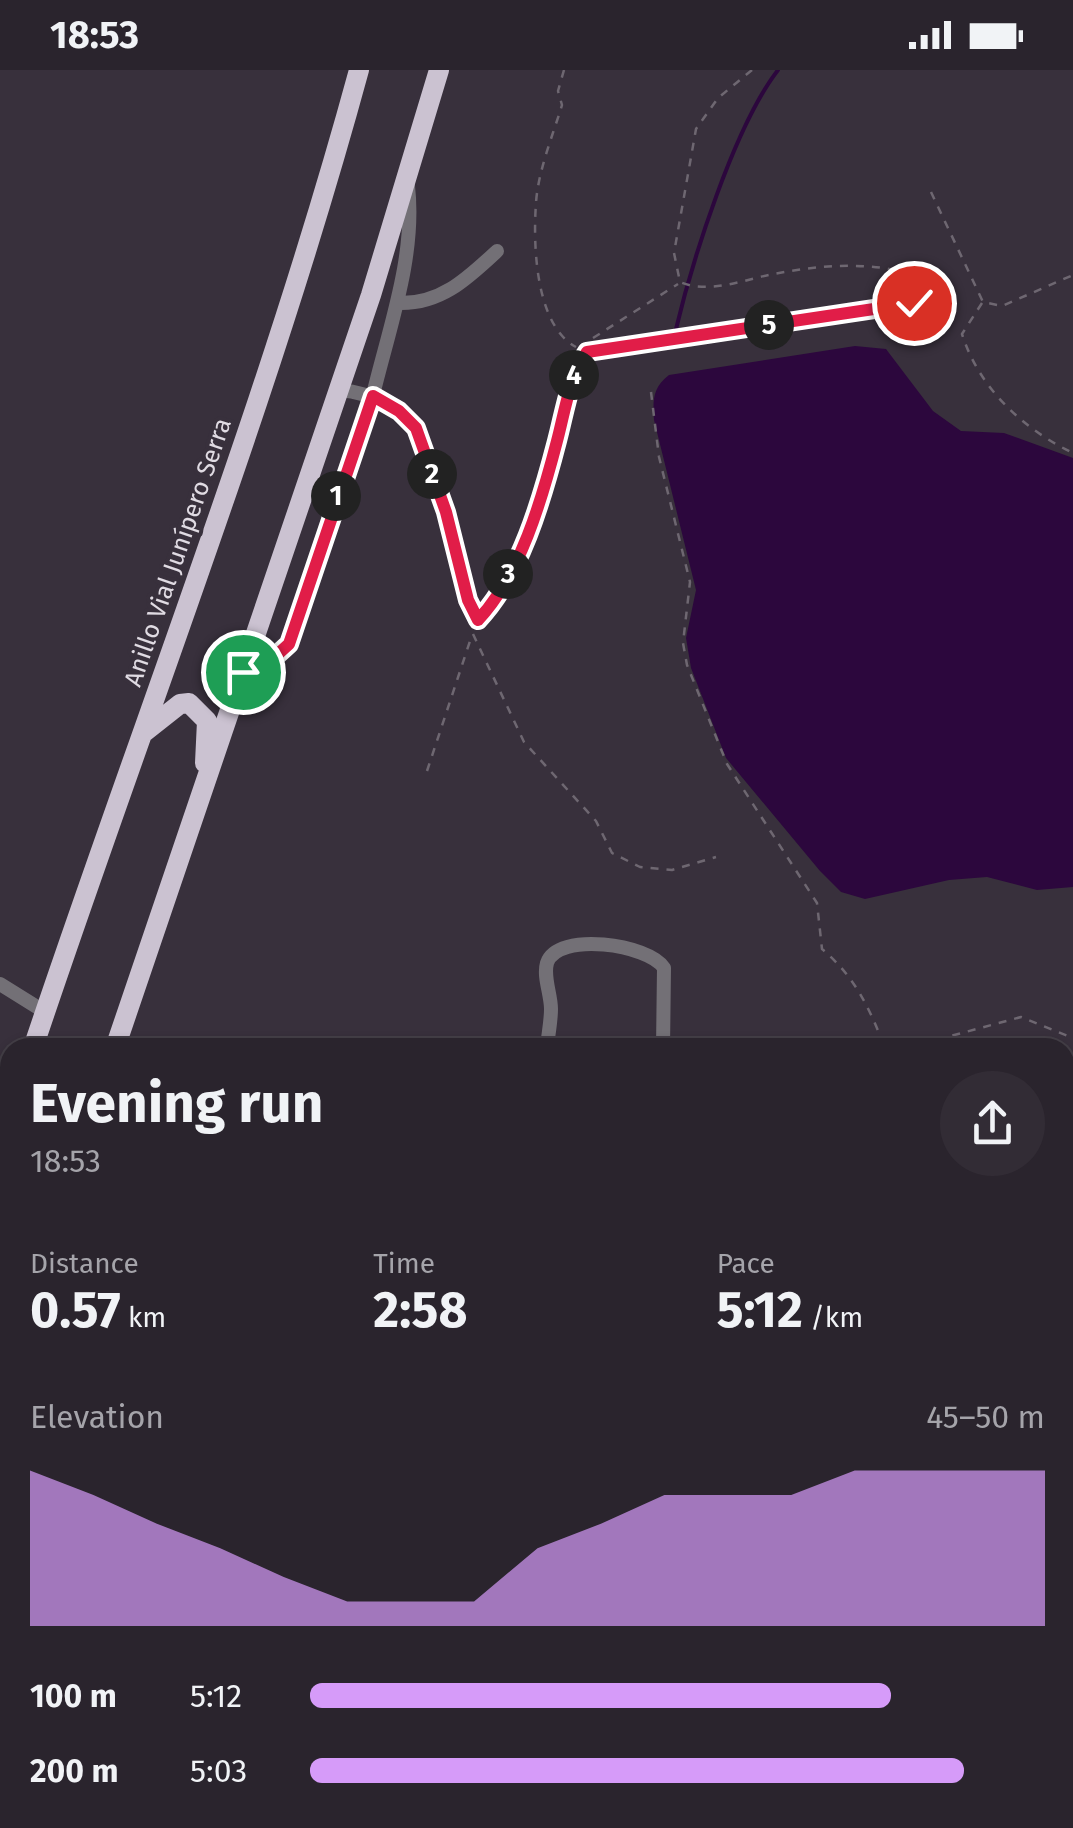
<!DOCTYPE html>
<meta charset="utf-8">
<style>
body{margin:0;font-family:"Fira Sans",sans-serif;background:#322c35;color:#f1f3f6;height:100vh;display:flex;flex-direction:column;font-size:38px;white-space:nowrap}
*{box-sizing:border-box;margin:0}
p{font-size:32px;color:#a5a4aa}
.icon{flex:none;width:55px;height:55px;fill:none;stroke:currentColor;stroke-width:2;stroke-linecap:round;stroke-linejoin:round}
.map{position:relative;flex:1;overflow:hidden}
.side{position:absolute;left:0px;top:968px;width:1075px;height:792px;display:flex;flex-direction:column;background:#2a242d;border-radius:30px 30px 0 0;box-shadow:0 2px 8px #0004,0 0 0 2px #464149}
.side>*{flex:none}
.pin{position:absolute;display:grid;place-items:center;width:85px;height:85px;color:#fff;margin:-42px;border:5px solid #fff;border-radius:50%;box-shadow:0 2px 10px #0007}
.km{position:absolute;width:50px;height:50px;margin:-25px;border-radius:50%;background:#222;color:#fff;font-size:28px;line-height:50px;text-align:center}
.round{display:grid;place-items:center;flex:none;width:105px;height:105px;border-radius:52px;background:#322c35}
.overview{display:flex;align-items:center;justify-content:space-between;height:170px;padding:0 30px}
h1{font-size:55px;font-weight:700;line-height:75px}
.figures{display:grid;grid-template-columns:repeat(3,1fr);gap:15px;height:170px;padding:10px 30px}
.figures div{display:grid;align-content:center}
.figures b{font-size:50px;font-weight:700}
.figures small{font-size:28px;font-weight:400}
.figures p{font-size:28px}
.chart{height:280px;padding:20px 30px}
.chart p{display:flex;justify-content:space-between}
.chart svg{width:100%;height:180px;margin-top:10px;fill:#d69bf9;opacity:.7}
ul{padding:0 30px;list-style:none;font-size:32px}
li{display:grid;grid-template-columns:160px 120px 1fr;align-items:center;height:75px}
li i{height:25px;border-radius:12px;background:#d69bf9}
.status{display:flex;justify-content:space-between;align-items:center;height:70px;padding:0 50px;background:#2a242d;direction:ltr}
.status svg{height:28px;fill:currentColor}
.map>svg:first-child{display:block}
.water{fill:#2c073d}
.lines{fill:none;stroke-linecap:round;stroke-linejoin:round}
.stream{stroke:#2c073d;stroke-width:4}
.path{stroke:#6e6771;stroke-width:2.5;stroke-dasharray:8 8;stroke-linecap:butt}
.minor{stroke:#737076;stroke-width:14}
.highway{stroke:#cbc2d1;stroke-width:20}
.route-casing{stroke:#fff;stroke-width:20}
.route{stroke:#e11d48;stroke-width:12}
.labels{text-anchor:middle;stroke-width:8;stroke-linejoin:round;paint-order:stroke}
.street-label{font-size:25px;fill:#e0dbe3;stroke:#38303c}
</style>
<div class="status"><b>18:53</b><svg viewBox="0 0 49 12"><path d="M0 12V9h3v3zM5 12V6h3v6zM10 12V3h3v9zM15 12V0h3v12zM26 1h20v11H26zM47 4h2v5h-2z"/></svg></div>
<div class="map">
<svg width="1073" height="1758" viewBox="0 0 1073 1758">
<rect width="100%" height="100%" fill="#38303c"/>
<path class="water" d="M855 276 886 279 933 341 961 361 1004 363 1073 388V817L1037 820 987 807 949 810 865 829 841 822 820 801 726 688 691 598 686 568 696 520 654 350C653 331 652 318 669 305Z"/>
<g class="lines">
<path class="stream" d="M675 263C692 191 734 57 778 0"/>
<path class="path" d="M564 0 558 21 562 35C553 65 538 101 536 133 533 174 535 255 576 277
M752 0 718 28 696 59 674 183 680 212C710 225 748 208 779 203 833 193 887 191 938 213
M931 122 983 232 1002 236 1073 205
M982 233 962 264C979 318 1023 359 1073 383
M593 268 678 214
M651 322 659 387 690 512 683 573 687 595 727 694 817 833 822 879C855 907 869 937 885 978
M473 564 524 672 596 751 612 783 640 797 672 800 716 787
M266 595 289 574 367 341
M427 701 472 565
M906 978 1021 947 1073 968
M1065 1131 1073 1121
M1065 1242 1073 1234"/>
<path class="minor" d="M397 233C440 235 467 209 497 181
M339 320C456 329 436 471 478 550 520 506 542 429 557 371 565 341 569 308 587 283L943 229
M373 325C389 258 416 186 408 116
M0 914 45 942
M547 978C548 965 551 952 551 939 551 924 543 907 547 893 557 861 649 874 664 898L663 978
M1065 1179 1073 1171
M1065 1216 1073 1209
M1065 1414 1073 1409
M1065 1522 1073 1531
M693 1750 701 1758
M559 1758 567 1750
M772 1758 782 1750
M876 1758 885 1750"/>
<path class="highway" d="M142 664 180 634 189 633 207 651 205 693
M33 978C142 652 269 331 359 0
M115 978 371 225 439 0
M0 1077 10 1047
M0 1304 10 1276"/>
</g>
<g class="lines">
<defs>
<path id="route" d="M243 602 267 594 289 574 373 326 399 341 416 358 446 442 468 530 478 550C520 506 542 429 557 371 565 341 569 308 587 282L914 233"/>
</defs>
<use href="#route" class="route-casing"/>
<use href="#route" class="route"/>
</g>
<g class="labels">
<g class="street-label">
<text transform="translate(177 482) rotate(-71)" y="9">Anillo Vial Junípero Serra</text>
</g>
</g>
</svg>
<div class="pin" style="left:243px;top:602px;background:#1e9e55"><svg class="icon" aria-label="arrive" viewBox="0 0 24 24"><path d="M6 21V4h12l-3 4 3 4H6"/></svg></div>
<div class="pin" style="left:914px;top:233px;background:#d93025"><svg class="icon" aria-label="check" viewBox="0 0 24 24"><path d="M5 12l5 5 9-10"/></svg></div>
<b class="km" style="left:336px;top:426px">1</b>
<b class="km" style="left:432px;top:404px">2</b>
<b class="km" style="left:508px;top:504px">3</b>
<b class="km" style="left:574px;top:305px">4</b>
<b class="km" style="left:769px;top:255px">5</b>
<section class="side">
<div class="overview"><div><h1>Evening run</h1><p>18:53</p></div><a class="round"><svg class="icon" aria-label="share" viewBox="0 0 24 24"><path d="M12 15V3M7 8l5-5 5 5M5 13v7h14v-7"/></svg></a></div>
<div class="figures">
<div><p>Distance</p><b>0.57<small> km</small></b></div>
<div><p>Time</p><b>2:58</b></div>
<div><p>Pace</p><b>5:12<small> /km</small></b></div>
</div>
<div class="chart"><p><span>Elevation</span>45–50 m</p>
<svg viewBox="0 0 160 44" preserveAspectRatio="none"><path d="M0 44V6L10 12L20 19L30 25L40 32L50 38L60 38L70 38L80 25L90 19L100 12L110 12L120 12L130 6L140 6L150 6L160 6V44z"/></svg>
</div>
<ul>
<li><b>100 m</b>5:12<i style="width:79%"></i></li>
<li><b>200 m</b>5:03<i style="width:89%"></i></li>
</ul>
</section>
</div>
